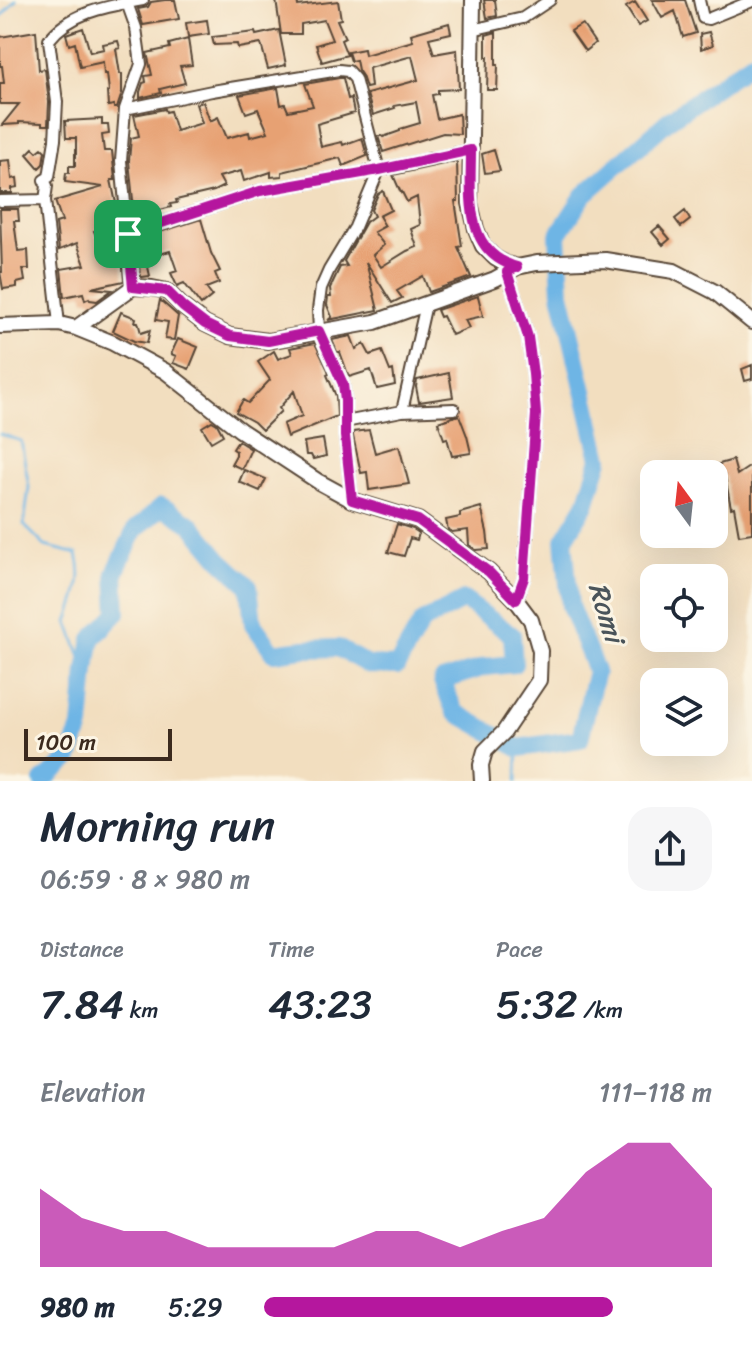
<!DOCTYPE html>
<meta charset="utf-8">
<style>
body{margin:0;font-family:Sriracha,sans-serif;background:#f6f6f7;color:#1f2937;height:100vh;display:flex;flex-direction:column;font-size:30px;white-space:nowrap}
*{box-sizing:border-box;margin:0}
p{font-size:26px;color:#747a83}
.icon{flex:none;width:44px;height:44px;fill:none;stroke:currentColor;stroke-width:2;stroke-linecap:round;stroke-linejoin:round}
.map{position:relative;height:781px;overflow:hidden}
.drawer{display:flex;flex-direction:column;background:#fff;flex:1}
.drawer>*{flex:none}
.needle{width:52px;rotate:345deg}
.buttons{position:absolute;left:640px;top:460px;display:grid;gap:16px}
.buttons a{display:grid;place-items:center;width:88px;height:88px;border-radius:16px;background:#fff;box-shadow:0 8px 32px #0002;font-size:40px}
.scale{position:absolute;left:24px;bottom:20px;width:148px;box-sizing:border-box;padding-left:8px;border:4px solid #3b2a1e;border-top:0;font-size:22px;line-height:28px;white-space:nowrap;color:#3b2a1e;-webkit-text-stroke:6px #fcf5e5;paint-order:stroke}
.pin{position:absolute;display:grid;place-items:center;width:68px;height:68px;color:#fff;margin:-34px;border-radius:16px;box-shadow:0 4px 12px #0006}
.round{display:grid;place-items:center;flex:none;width:84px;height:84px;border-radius:24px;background:#f6f6f7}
.headline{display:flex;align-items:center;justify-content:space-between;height:136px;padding:0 40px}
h1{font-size:44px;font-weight:600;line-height:60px}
.stats{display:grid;grid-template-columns:repeat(3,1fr);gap:12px;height:136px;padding:8px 40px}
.stats div{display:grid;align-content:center}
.stats b{font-size:40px;font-weight:600}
.stats small{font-size:22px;font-weight:400}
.stats p{font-size:22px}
.chart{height:224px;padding:16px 40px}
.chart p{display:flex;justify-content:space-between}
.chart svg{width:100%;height:144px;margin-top:8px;fill:#b5179e;opacity:.7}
ul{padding:0 40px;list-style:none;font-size:26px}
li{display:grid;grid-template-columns:128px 96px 1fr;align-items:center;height:60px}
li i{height:20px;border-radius:10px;background:#b5179e}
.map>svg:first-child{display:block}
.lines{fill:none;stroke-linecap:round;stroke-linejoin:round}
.stream{stroke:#6eb5e5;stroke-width:3}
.river{stroke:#6eb5e5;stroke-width:18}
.building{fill:#e7a173}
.street-casing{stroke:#564536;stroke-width:14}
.secondary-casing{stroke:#564536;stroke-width:18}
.street{stroke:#fff;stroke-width:10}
.secondary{stroke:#fff;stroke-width:14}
.route-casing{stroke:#fff;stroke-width:16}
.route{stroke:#b5179e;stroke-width:10}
.labels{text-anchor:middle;stroke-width:6;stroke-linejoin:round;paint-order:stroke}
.water-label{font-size:28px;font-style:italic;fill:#4a545a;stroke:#fcf5e5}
</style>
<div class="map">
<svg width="752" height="781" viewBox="0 0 752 781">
<rect width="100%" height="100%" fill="#fcf5e5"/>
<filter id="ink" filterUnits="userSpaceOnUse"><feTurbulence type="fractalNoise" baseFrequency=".0125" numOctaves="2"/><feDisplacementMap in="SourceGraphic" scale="16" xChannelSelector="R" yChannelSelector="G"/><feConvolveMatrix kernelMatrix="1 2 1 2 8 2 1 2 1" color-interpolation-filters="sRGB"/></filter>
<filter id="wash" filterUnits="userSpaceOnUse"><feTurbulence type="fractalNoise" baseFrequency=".006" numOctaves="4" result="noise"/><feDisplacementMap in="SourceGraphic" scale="32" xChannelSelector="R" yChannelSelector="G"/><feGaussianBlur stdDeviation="1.8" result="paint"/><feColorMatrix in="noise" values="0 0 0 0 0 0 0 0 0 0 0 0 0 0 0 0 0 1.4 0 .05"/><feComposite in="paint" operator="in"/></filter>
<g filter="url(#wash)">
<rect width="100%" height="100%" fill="#f2debf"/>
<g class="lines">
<path class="stream" d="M0 18 16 0
M0 434 21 441 29 487 24 525 45 546 77 554C84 579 77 598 68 622L86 670
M517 781 518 748"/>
<path class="river" d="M43 781 70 758 81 727 86 670 92 639 117 613 115 573 135 530 162 506 192 525 220 559 249 586 253 624 274 653 303 649 338 648 368 665 397 666 422 622 464 600 512 635 514 664 485 667 442 681 455 712 518 748 580 739 596 671 570 606 564 540 586 504 600 459 561 293 558 235 584 195 670 119 752 62"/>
</g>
<g id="blocks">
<path class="building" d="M165 0H175L179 19 143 25 138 9 148 7 151 2Z
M276 0H297L298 6 338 1 341 19 337 20 345 38 341 40 347 55 322 62 316 45 332 40 324 20 301 24V34H281Z
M484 0H495L497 16 487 18Z
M652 0H685L696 33 683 37 675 11 662 18Z
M635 2 647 21 638 26 626 7Z
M207 20 209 34 188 37 186 23Z
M449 23 451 33 429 38 434 54 457 50 459 89 438 90V94L432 95 437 119 459 114 460 134 443 133 383 152 378 136H382L383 137 400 131V129L420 123 416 102 394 106 395 108 373 115 367 94 418 80 412 56 369 68 371 87 366 88 362 76 358 70 356 60 351 61 348 52 364 49 365 55 413 41 411 34Z
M582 24 595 43 585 51 571 31Z
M83 28 90 52 104 49 103 44 118 41 120 48 116 49 120 74H122V93L117 108H114V105L108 106 107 92 109 91 107 74H104L103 62 80 67 75 43 69 45 66 34Z
M279 30 286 65 268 69 261 44 238 48 237 44 214 45 212 37 255 32 256 35Z
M36 31 39 70 45 69 49 102 48 125H42V123L19 122V124L2 125 19 104H0V83H4L2 66H0V37Z
M496 32V65H498L497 90H487L488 57H486V35Z
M709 32 713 45 701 49 700 34Z
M188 39 192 65 180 66 185 83 160 89 161 93 140 98V92L143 83 146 82 145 76 152 75 147 53 170 48 169 44Z
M339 78H343L348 99 351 98 354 113 317 124 321 147 342 142 343 145 362 138 367 156 343 166 340 158 282 172V176L271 177V172L244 181 241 171 219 177 224 186 214 191 176 200 177 203 170 204 171 207 141 215 140 210 136 211 133 200 129 161 131 138 139 136 134 115 165 109 166 112 170 111 176 131 202 123 196 104 203 102 210 121 218 117 227 138 249 132 250 137 268 132 258 109 246 113 239 95 278 88 281 105 285 104 288 111 313 106 305 84Z
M102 119V125H108L109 134 102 135 104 151H112L115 180H111L117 208 119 225 94 231 102 252 112 248 114 253 119 252 120 256H122L124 281 91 288 112 290 97 301 90 300 89 298 85 300 83 293 64 297 61 269 85 265 77 243 59 250 56 223 62 221 55 201 103 187 65 182 66 173H69V166H75V154H76V138H66L65 121Z
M33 148 37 152 42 148 45 151 43 164 39 168 27 154Z
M494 150 500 171 485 173 482 154Z
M10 160 12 179 17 178 18 187 12 188V193H0V161Z
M457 161 458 201H455L462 246 458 247 471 277 429 292 423 276 397 291 402 298 392 303 366 262 378 310 328 320 332 317 327 305 328 297H331L330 288 340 267 347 266 344 261 366 222 374 216 371 210 378 194 383 191 391 210 379 216 385 226 374 232 384 245 373 255 381 267 407 251 417 247 411 229 420 225 417 197 407 202 402 192 401 193 393 175Z
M0 209H18L19 221H14L18 251 28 250 29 269H23L25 281 17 283V287L3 289 0 272H2Z
M685 211 690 220 681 227 675 219Z
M201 219 211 253 220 271 215 273 219 283 206 288 212 296 201 305 184 283 177 286 171 273 177 271 170 251 146 258 150 276 142 277H140L138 253 145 251 142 240H145L144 237Z
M659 226 670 239 663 245 652 232Z
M478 296 483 316 465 320 469 328 452 335 443 316 440 317 437 310Z
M160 300 178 316 174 340 165 339 168 322 156 320Z
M121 312 136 318 135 322H138L141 333 150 330 147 343 134 341 113 331Z
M351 336 356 349 364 344 370 355 382 351 390 371 393 370 395 385 377 389 371 370 349 377 340 352H337L332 340Z
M178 339 198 347 189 369 173 363 176 356 171 354Z
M315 343 328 370 329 374 327 375 336 396 337 416 287 437 283 424 302 416 294 391 279 408 281 411 262 430 254 422 236 412 243 400 248 403 270 380 258 362 274 351 278 359 292 354 290 348Z
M752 365V379L745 381 742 369Z
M449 373 453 397 419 402 416 387 417 380Z
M459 415 467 436 471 453 452 456 447 438 444 439 438 422Z
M212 421 217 424 223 435 211 442 202 427Z
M369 430 375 453 399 446 409 484 369 490 367 472 361 473 353 436V432Z
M323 439 326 456 313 459 311 455H306L304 442Z
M238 441 251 449 242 469 231 464 236 455V451L233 449Z
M733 460 737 475 752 465V533L739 535 734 507 731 508 725 476 720 478 716 465Z
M244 470 266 479 260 491 239 482Z
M481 507 487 532 489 549 476 550 469 545 468 530 452 532 448 530 446 520 460 517V513Z
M397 524 413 529 419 533 417 540 410 538 404 556 388 552Z"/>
</g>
</g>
<g filter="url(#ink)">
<use href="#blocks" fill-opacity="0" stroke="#564536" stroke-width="2"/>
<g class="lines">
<defs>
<path id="street" d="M126 0 136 28 141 64 125 109 121 161 133 287
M699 0 703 18 708 19 752 1
M472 30 523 18 550 0
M125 109 212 91 339 70 348 71 355 79 379 170 355 227 329 270 321 288 318 310 319 331 343 384 345 401V436L352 500
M0 201 45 200
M128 234 260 191 379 170 471 150
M507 272 528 337 533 374 536 414 524 578 516 600
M59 324 45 200 47 186 44 180 49 177 55 140 57 102 49 40C71 11 110 6 143 0
M402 411 426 304
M345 422 402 411 454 409"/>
<path id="secondary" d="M473 0 470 203 476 229 483 246 495 258 506 264 517 267 537 263 605 260 674 271 715 292 752 322
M0 326 59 324 76 328 113 343 165 371 240 430 319 482 352 500 418 520 489 572 516 600 531 620 540 651 539 680 504 732 485 751 481 765 482 781
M76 328 133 287 152 288 167 291 183 307 205 324 230 336 268 341 375 322 495 279 517 267"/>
</defs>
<use href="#street" class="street-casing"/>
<use href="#secondary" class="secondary-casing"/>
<use href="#street" class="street"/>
<use href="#secondary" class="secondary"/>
</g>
</g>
<g class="lines" filter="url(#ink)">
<defs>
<path id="route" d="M471 150C471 194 463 252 517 267L507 272 528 337 533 374 536 414 524 578 516 600 489 572 418 520 352 500 345 436V401L343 384 319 331 268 341 230 336 205 324 183 307 167 291 133 287 128 234 260 191 379 170Z"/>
</defs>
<use href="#route" class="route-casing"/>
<use href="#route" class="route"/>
</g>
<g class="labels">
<g class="water-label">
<text transform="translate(607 612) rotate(73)" y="10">Romi</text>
</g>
</g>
</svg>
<div class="buttons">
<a><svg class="needle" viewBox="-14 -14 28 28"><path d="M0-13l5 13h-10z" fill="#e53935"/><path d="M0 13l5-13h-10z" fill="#747a83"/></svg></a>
<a><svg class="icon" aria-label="locate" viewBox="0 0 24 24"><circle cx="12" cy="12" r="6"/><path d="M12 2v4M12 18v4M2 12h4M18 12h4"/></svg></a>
<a><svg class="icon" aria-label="layers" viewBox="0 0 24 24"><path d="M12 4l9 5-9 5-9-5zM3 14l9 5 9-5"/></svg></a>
</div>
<div class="scale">100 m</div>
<div class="pin" style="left:128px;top:234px;background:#1e9e55"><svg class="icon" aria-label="arrive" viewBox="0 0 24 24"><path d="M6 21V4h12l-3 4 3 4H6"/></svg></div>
</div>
<section class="drawer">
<div class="headline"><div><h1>Morning run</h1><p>06:59 · 8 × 980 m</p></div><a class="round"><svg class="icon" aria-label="share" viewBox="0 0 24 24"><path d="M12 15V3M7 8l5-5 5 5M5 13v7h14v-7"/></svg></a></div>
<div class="stats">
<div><p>Distance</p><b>7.84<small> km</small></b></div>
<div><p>Time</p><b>43:23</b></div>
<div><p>Pace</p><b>5:32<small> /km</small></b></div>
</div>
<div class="chart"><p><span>Elevation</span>111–118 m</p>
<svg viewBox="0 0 160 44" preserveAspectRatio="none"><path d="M0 44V20L10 29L20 33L30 33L40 38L50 38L60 38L70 38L80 33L90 33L100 38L110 33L120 29L130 15L140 6L150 6L160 20V44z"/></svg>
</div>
<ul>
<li><b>980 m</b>5:29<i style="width:78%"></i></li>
</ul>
</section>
